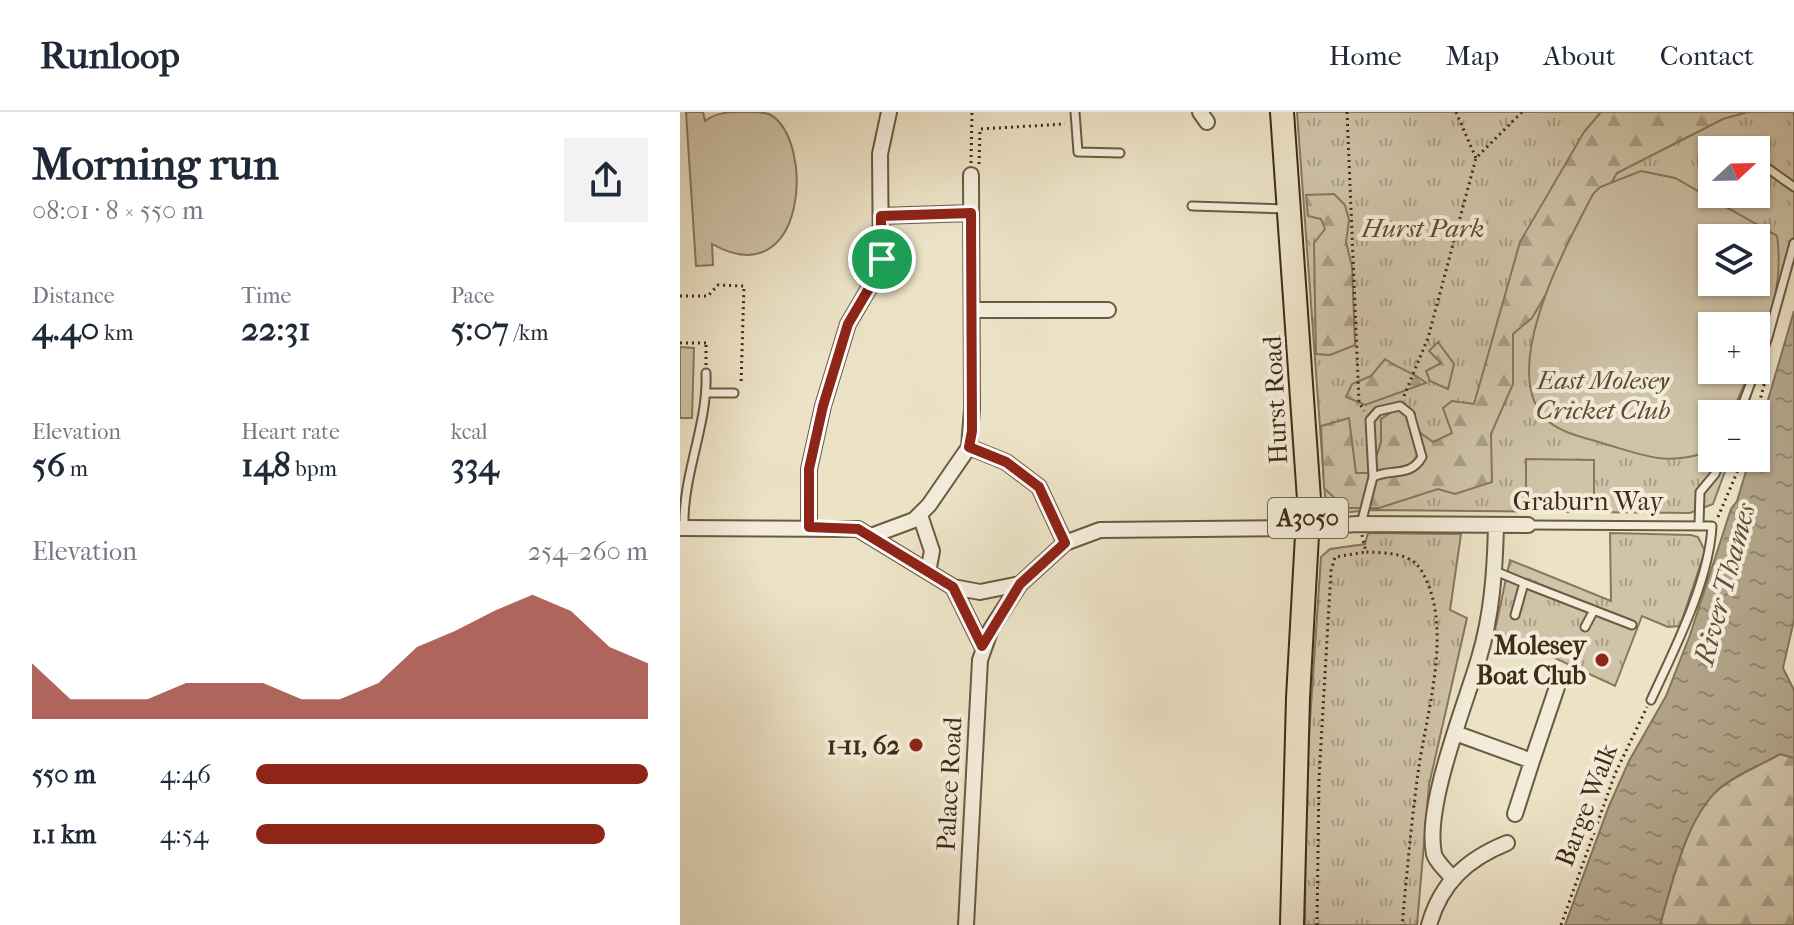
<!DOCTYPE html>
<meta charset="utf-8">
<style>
body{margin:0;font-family:"IM FELL French Canon",serif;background:#f2f2f3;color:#1f2937;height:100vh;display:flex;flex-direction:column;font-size:30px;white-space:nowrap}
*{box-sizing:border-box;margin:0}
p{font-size:26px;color:#747a83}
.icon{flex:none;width:44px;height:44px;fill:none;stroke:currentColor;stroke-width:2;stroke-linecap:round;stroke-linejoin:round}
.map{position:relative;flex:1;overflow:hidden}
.side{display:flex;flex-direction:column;background:#fff;width:680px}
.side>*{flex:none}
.needle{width:52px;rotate:68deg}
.tools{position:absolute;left:1018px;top:24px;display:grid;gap:16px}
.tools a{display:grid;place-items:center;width:72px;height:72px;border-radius:0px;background:#fff;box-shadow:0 2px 6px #0004;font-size:40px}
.pin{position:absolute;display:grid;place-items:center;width:68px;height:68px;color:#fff;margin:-34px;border:4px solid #fff;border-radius:50%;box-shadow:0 2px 8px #0007}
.round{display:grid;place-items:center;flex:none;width:84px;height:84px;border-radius:0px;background:#f2f2f3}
.summary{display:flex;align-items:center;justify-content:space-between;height:136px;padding:0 32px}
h1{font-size:44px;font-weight:800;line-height:60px}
.figures{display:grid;grid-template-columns:repeat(3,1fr);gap:12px;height:136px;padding:8px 32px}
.figures div{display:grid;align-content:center}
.figures b{font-size:34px;font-weight:800}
.figures small{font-size:22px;font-weight:400}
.figures p{font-size:22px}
.chart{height:224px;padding:16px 32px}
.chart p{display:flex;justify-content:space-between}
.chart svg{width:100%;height:144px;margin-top:8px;fill:#8f2418;opacity:.7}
ul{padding:0 32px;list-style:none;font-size:26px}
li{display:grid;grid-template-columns:128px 96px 1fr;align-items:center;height:60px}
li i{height:20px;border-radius:10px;background:#8f2418}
header{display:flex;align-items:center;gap:48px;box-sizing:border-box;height:112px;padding:0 40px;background:#fff;border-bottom:2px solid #e0e1e3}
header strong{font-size:38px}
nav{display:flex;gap:44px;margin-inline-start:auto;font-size:28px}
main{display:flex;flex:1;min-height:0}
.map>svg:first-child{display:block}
.grass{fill:url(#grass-tufts);stroke:#88775e;stroke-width:2;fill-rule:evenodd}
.forest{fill:url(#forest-firs);stroke:#88775e;stroke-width:2}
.pitch{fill:#cfc3a8;stroke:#88775e;stroke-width:2;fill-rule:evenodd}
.water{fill:url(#water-ripples);stroke:#84745a;stroke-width:2}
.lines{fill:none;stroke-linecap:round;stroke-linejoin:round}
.service-casing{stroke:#6b5940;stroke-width:11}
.minor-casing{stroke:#6b5940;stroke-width:18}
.primary-casing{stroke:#402b14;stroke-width:26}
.path{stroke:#402b14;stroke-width:3;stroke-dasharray:2 4;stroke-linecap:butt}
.service{stroke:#f3ecda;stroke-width:7}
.minor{stroke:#f3ecda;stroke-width:14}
.primary{stroke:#ece2c6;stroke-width:22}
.route-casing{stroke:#fff;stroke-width:16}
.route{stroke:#8f2418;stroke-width:10}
.poi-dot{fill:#8f2418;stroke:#f3ecda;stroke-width:3}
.labels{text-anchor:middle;stroke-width:8;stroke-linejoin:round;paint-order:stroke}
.shield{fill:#f3ecda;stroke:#76654f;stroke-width:2}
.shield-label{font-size:24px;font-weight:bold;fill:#402b14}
.park-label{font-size:26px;font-style:italic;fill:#5d4932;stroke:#f3ecda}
.street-label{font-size:26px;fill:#402b14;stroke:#f3ecda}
.poi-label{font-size:26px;font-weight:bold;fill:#402b14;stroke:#f3ecda;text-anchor:end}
.water-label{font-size:28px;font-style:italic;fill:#624f37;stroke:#f3ecda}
</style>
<header>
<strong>Runloop</strong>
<nav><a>Home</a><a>Map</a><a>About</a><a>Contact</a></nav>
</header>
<main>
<section class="side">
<div class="summary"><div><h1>Morning run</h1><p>08:01 · 8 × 550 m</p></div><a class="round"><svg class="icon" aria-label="share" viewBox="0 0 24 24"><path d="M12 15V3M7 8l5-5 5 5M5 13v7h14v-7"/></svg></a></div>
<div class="figures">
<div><p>Distance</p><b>4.40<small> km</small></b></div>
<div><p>Time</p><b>22:31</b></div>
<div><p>Pace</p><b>5:07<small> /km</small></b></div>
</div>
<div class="figures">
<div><p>Elevation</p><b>56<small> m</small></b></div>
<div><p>Heart rate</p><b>148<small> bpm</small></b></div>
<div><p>kcal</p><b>334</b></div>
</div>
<div class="chart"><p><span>Elevation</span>254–260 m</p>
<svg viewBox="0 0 160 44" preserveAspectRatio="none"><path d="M0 44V27L10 38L20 38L30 38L40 33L50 33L60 33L70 38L80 38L90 33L100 22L110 17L120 11L130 6L140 11L150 22L160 27V44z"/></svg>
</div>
<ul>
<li><b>550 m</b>4:46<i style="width:100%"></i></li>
<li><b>1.1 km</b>4:54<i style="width:89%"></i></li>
</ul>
</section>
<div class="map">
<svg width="1114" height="813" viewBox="0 0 1114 813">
<defs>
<pattern id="grass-tufts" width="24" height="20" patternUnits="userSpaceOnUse" patternTransform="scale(2)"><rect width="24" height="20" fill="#cfc3a8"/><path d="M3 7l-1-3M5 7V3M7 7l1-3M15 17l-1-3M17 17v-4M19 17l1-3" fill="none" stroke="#a99f88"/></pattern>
<pattern id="forest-firs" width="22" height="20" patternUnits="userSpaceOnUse" patternTransform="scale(2)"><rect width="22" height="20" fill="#cfc3a8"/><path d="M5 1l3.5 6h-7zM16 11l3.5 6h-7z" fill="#a99f88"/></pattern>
<pattern id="water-ripples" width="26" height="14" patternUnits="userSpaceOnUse" patternTransform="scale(2)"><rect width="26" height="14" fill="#b2a489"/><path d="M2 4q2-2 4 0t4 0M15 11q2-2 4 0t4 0" fill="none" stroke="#92866f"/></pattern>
</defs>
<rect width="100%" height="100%" fill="#ece2c6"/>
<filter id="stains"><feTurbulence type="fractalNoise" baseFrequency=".0025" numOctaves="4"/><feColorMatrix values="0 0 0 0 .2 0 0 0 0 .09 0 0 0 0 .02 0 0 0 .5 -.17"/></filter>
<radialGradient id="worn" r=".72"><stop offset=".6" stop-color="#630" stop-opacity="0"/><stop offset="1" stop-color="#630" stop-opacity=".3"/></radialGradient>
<path class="grass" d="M617 0H1114V141L1065 302H1032V346H1050L1033 392 1010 401 693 398 658 401 651 398 645 384ZM1032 38H1076V82H1032ZM1032 126H1076V170H1032ZM1032 214H1076V258H1032Z
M688 421 781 422 770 498 787 506 749 673 737 813H625L626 669 641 445 650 437 685 432Z
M930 421 1011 423 1018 425 1025 439 1000 514 988 515 962 504 935 574 815 518 830 448 931 489Z"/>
<path class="forest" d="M921 0H1068L1043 7 937 61 852 206 833 222V272L811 322 812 370 775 382 758 377 699 396H665L644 376 641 314 669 306 676 361H691L701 330V307L724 292 735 301 731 314 753 330 772 321 763 296 772 289 794 292 840 130 904 20Z
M654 82 665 93 669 108 666 130 672 155 675 233 650 243 636 242 634 131 645 117 641 107 628 104 626 83Z
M758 230 774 252 768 277 750 269 746 259 761 251 749 239Z
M705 247C719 257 733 260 746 271L685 293 666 285 672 272 691 264Z
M1100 642 1114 646V813H980C992 772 1006 704 1040 676 1057 662 1081 653 1100 642Z"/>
<path class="pitch" d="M6 0H23L25 9C37 0 48 0 65 0 73 0 82 0 89 2 136 27 127 185 32 132L33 153 16 154Z
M961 59 995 66 1097 124C1103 163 1092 211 1076 247V214H1032V258H1071L1051 302H1032V339C985 354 970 345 925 332 907 326 883 322 868 309 815 261 887 132 913 82L920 75ZM1032 126H1076V170H1032Z
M0 235 14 236 12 306H0Z
M846 347 914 348V388L846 387Z"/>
<path class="water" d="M1114 199V508L1103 556 1114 578V646L1100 642C1081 653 1057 662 1040 676 1006 705 992 772 980 813H885L929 694 949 649 986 584 1010 523 1051 397 1057 389 1070 346H1076V329Z"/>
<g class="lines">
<defs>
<path id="service" d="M395 0 398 40 440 41
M1076 48 1114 75
M512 94 605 97
M26 281H54
M1059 302 1088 225 1114 131
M681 412 693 365 690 308 698 299 720 294 730 302 742 345C730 366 711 356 693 365
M1019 412 1020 380 1035 362 1041 346
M848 413 1032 414C1029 470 994 538 971 588
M4 417C2 363 28 314 26 261
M815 459 844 471 835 503
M844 471 952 513
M905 515 914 498"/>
<path id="minor" d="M520 0 527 10
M201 104 291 101
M292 198H428
M289 335 326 350 359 375 385 431
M240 403 252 439 248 460
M129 415V357L143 294 168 212 201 156 200 42 209 0
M0 416 178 417 273 475 300 480 340 472 385 431 420 418 616 416 678 412 848 413
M191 424 234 408 249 393 289 335 292 297 291 63
M273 475 302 534
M775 621 852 649 878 572
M835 702 852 649
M772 766C767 759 756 750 754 742 744 694 785 594 799 546 812 503 815 458 816 413
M286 813 300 548 311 517 340 472
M749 813C761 771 787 747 827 731"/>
<path id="primary" d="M602 0 629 387 618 586 612 813"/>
</defs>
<use href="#service" class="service-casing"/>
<use href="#minor" class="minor-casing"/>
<use href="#primary" class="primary-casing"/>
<path class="path" d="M667 0 679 290 684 299
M776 0 796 46
M291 51 292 0
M299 52 300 17 385 12
M0 184H28L38 173 64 174 61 273
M0 231H26V227
M26 253V233
M724 284 748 226 796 46 842 0
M1076 303 1088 258
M1038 405 1063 346
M682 423 686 440C705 441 730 440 741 458 775 514 746 601 738 661 731 712 727 762 722 813
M637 813 639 666 651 459 655 445 686 440
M881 813 935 662 967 595"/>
<use href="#service" class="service"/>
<use href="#minor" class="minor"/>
<use href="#primary" class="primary"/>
</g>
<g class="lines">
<defs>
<path id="route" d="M291 101 292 319 289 335 326 350 359 375 385 431 340 472 302 534 273 475 178 417 129 415V357L143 294 168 212 201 156V104Z"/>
</defs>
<use href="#route" class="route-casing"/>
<use href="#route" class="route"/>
</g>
<g class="poi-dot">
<circle cx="922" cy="548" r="8"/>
<circle cx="236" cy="633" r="8"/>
</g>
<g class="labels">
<rect class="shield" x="588" y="386" width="80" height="40" rx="6"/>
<g class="shield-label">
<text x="628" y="414">A3050</text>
</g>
<g class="park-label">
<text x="743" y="125">Hurst Park</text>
<text x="923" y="277">East Molesey<tspan x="923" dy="30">Cricket Club</tspan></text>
</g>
<g class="street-label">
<text transform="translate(595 288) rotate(-93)" y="9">Hurst Road</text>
<text x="908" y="398">Graburn Way</text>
<text transform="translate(269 672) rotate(-87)" y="9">Palace Road</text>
<text transform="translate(906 693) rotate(-69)" y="9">Barge Walk</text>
</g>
<g class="poi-label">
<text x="906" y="542">Molesey<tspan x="906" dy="30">Boat Club</tspan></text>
<text x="220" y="642">1-11, 62</text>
</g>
<g class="water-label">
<text transform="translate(1044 472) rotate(-75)" y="10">River Thames</text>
</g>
</g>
<rect width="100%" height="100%" filter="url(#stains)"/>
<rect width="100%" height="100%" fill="url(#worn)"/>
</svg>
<div class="tools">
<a><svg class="needle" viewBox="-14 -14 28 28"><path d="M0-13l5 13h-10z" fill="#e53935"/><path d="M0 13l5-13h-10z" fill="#747a83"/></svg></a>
<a><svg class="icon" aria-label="layers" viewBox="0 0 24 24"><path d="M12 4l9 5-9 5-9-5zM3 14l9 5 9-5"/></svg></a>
<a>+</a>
<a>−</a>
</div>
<div class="pin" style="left:202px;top:147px;background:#1e9e55"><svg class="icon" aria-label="arrive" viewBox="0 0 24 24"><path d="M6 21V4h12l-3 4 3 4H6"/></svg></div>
</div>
</main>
